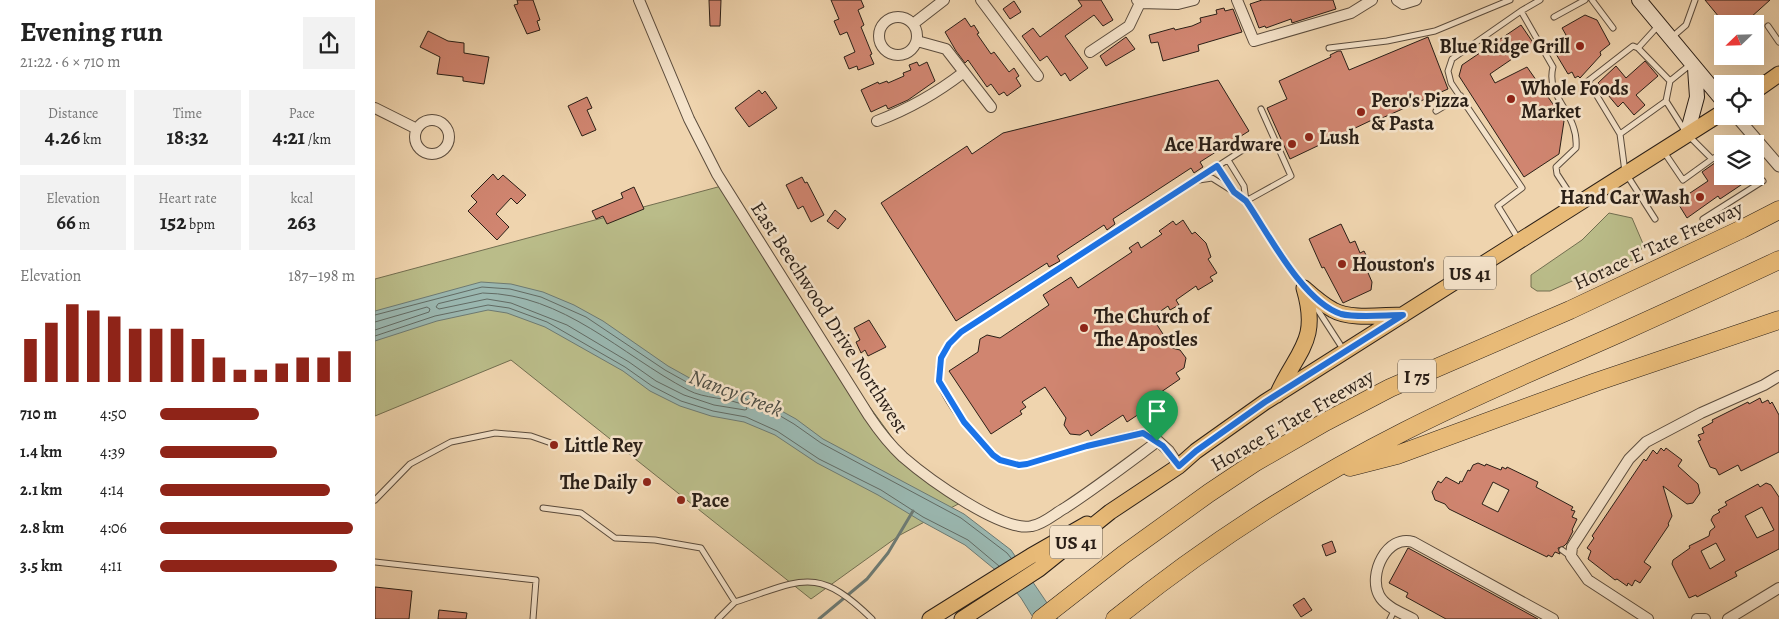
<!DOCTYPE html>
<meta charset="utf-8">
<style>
body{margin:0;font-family:Alegreya,serif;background:#f2f2f2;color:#222;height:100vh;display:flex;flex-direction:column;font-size:19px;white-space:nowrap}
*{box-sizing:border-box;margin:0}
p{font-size:16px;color:#767676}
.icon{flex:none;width:28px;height:28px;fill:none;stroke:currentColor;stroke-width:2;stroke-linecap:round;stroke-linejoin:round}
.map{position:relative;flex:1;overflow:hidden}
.sheet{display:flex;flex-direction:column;background:#fff;width:375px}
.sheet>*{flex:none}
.needle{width:32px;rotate:247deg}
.tools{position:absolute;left:1339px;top:15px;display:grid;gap:10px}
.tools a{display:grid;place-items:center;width:50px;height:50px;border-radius:0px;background:#fff;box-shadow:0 5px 20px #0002;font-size:25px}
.pin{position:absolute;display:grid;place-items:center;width:42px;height:42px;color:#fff;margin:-51px -21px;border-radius:50% 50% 50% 0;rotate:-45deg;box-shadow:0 0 5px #0007}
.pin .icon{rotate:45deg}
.round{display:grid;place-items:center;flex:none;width:52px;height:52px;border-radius:0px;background:#f2f2f2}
.overview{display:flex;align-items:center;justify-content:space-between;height:85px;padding:0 20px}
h1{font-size:28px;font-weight:700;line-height:38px}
.stats{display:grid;grid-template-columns:repeat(3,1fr);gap:8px;height:85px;padding:5px 20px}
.stats div{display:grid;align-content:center;border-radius:0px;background:#f2f2f2;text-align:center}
.stats b{font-size:21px;font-weight:700}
.stats small{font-size:14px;font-weight:400}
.stats p{font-size:14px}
.chart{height:140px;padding:10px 20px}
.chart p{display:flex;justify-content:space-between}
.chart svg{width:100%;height:90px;margin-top:5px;stroke:#8f2418;stroke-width:6}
ul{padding:0 20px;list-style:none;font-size:16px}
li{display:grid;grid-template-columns:80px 60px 1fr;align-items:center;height:38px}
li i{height:12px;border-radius:6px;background:#8f2418}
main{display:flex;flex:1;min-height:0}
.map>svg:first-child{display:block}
.green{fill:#babc89;stroke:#726e50}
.water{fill:#9ab7b0;stroke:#6d7a73}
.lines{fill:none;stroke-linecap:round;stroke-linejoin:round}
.shore{stroke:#626b64;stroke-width:1}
.stream{stroke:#6d7a73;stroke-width:3}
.building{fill:#d08570;stroke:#2a1f17;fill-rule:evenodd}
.service-casing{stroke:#5b4c3d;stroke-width:7}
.minor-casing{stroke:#5b4c3d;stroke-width:12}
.tertiary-casing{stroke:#5b4c3d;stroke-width:13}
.secondary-casing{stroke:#2a1f17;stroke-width:16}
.primary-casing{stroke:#2a1f17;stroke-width:17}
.motorway-casing{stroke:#2a1f17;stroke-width:19}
.service{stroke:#f5e3ca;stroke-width:5}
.minor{stroke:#f5e3ca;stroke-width:10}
.tertiary{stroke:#f5e3ca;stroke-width:11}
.secondary{stroke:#f5e3ca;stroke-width:14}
.primary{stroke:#e8ba77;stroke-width:15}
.motorway{stroke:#e8ba77;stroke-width:18}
.route-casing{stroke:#fff;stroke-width:10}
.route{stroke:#1a73e8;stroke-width:6}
.poi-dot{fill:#8f2418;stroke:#f5e3ca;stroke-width:2}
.labels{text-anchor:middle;stroke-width:5;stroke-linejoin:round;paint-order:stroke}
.shield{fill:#f5e3ca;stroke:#675a4d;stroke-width:1}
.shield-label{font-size:19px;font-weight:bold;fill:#2a1f17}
.poi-label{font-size:20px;font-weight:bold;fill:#2a1f17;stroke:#f5e3ca;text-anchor:start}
.street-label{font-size:20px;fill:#2a1f17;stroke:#f5e3ca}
.water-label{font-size:21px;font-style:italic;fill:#4c4d45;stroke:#f5e3ca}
</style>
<main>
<section class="sheet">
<div class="overview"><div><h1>Evening run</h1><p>21:22 · 6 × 710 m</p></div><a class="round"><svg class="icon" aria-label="share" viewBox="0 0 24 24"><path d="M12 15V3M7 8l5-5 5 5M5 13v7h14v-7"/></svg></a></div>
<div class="stats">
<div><p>Distance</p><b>4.26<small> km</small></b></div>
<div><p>Time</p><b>18:32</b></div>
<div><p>Pace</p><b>4:21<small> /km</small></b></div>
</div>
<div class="stats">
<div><p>Elevation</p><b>66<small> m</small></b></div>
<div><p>Heart rate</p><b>152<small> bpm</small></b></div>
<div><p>kcal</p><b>263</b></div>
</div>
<div class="chart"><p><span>Elevation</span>187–198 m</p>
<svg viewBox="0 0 160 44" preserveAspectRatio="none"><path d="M5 44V23M15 44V15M25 44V6M35 44V9M45 44V12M55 44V18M65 44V18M75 44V18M85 44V23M95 44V32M105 44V38M115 44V38M125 44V35M135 44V32M145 44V32M155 44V29"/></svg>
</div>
<ul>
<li><b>710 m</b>4:50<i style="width:51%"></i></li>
<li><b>1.4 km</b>4:39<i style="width:60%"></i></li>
<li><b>2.1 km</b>4:14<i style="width:87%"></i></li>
<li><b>2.8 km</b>4:06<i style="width:99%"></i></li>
<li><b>3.5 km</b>4:11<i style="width:91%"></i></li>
</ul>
</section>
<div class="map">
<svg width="1404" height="619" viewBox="0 0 1404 619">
<rect width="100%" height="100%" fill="#efd4ae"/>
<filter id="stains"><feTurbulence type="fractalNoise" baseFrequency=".004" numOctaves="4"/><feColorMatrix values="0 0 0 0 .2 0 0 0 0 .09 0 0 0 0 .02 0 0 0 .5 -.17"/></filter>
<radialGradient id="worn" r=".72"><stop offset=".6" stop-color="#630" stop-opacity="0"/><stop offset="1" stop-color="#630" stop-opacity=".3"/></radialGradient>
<path class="green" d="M354 184 411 283 489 399 535 462 587 502 525 535 436 599 136 360 0 416V279Z
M1234 213 1257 218 1269 246 1258 260 1226 268 1175 291H1162L1156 287V275L1207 240Z"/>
<path class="water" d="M106 282 136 284 168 292 199 305 228 321 293 366 320 381 362 389 392 403 421 419 448 439 589 514 636 550 683 619H659L646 598 629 577 590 545 546 521 503 495 442 463 400 435 369 422 336 416 305 406 275 391 248 371 170 327 132 313 113 310 62 321 0 341V311Z"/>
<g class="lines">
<path class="shore" d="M108 293C189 294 245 354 313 390 329 399 353 397 371 406L372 409 370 410 339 405 309 395 281 381 254 362 192 325 136 303 112 299 64 309 61 307 63 304Z
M0 315 107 287 135 289 166 297 211 317 290 370 317 385 360 394 390 407 419 424 446 443 586 518 632 553 636 558
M0 322 52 307 55 309 54 312 0 330
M0 336 60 316 113 305 134 308 172 322 250 367 277 386 306 401 338 411 371 417 402 431 444 459 506 490 548 517 593 540 624 566"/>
<path class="stream" d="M444 619 492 579 513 553 538 511"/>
</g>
<path class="building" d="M142 0H158L165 20 162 21 165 30 152 34 139 5 143 4Z
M334 0H346L345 26H335Z
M456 0H486L489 7 483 10 489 25 486 27 497 54 495 55 499 64 483 70 482 66 474 69 469 57 480 52 472 32 465 35 459 21 464 19Z
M703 0H726L738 20 728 26 719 15 690 36 713 68 695 81 690 73 686 76 672 56 665 61 647 36 658 28 665 37 707 6Z
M887 0H958L961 9 917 23 916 19 891 28 890 26 884 28 875 4Z
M1330 0H1395L1375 18 1364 24H1347L1344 17Z
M639 1 646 12 635 19 628 9Z
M849 8 850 11 858 9 867 32 823 45 824 51 788 61 783 42 776 43 774 35 799 28 800 30 817 26 826 22 825 18 842 14 841 10Z
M1210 15 1222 20 1235 44 1225 52 1226 55 1205 78 1203 76 1200 78 1197 72 1193 74 1175 44 1191 35 1187 28Z
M590 18 596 27 599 25 604 33 602 34 616 54 619 52 634 72 639 68 644 76 641 78 646 86 632 96 629 92 624 95 616 84 612 87 593 60 590 63 581 51 570 32Z
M1146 25 1159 44 1115 74 1120 83 1152 67 1180 107 1177 110 1189 121 1184 154 1149 177 1084 76 1087 65Z
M53 31 73 41 89 43V53L114 57 109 84 88 81V77L62 74 65 57 45 47Z
M751 37 760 49 731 66 725 56Z
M1053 37 1073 89 998 122 997 120 915 159 892 108 912 99 904 81 956 57 955 55 963 51H966L974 70Z
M1270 61 1283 76 1261 95 1270 105 1259 115 1248 102 1243 107 1223 83 1241 66 1251 78Z
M542 62 544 66 552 62 560 81 533 100 513 109 511 105 496 112 486 90 503 82 504 84 512 81 513 83 529 76 528 73 536 70 534 65Z
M843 80 874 131 825 162 828 167 819 173 816 168 738 219 740 224 732 230 729 225 682 256 685 261 674 267 672 263 581 321 506 203 592 146 597 154 628 133Z
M384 90 387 94 390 91 402 108 374 127 360 108Z
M212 97 217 108 212 110 221 130 207 136 193 106Z
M1344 160 1348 166V176L1378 177 1345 199 1343 196 1312 218 1304 205 1308 202 1306 199 1333 181 1327 172Z
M118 174 123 180 128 175 151 195 142 204 136 198 121 214 134 227 122 240 93 211 102 202 96 196Z
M427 177 430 183 432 182 449 215 436 222 428 206 423 209 411 185Z
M259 187 269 209 232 224 228 216 221 219 217 211 248 198 246 193Z
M460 210 471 219 463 229 452 221Z
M808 220 817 234 820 232 831 243 836 257 833 259 842 273 835 277 838 281 823 290 821 286 801 300 804 305 795 310 793 306 777 317 797 348 805 350 811 358 809 368 801 373 805 379 773 401 776 406 752 422 748 415 716 436 713 430 705 435 695 434 689 425 691 418 670 387 647 402 651 407 645 411 647 414 616 434 574 371 603 352 605 339 612 335 625 338 674 305 668 295 696 277 703 288 757 252 754 248 763 242 766 248 787 234 784 231 798 221 801 225Z
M966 224 975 243 980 241 985 253 989 251 993 259 988 261 997 282 996 290 968 303 949 267 947 268 934 239Z
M494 320 511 347 493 356 490 350 486 353 481 342 485 340 479 328Z
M1385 398 1387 403 1393 400 1395 404 1397 402 1404 415V452L1366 471 1363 465 1344 475 1341 469 1335 467 1323 441 1326 440 1323 435 1329 433 1327 428 1338 422 1337 420 1373 402 1374 404Z
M1286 448 1289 451 1291 448 1307 460 1303 466 1323 484 1325 493 1318 503 1312 504 1288 486 1297 516 1293 524 1294 525 1269 562 1276 567 1265 583 1260 580 1257 586 1253 583 1252 586 1242 579 1240 580 1213 559 1216 551 1212 548 1219 538 1217 536 1269 459 1271 461 1278 450 1282 454Z
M1103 463 1110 466 1111 464 1126 470 1127 467 1131 469 1132 467 1163 482 1161 487 1198 507 1196 510 1200 511 1197 517 1202 519 1197 530 1198 531 1192 543 1189 546 1183 548 1185 554 1180 552 1177 557 1173 555 1172 557 1074 509 1070 504 1060 500 1057 492 1063 481 1066 483 1071 477 1084 484 1085 481 1087 482 1093 470 1095 471 1098 465ZM1118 482 1134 490 1123 512 1107 504Z
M1391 483 1396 485 1404 497V549L1360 572 1362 576 1322 597 1321 595 1314 598 1297 564 1298 560 1315 548 1314 546 1334 536 1335 531 1340 527 1336 520 1338 516 1345 512 1343 510 1352 505 1350 502 1383 484 1385 487ZM1387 507 1399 530 1382 538 1370 516ZM1341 543 1350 560 1335 569 1326 551Z
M957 541 961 552 951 556 947 545Z
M1033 548 1035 549 1163 619H1071L1031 597 1033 593 1014 583Z
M0 587 37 591 34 619H0Z
M929 598 937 610 926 617 918 605Z
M64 610 92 613 91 619H63Z"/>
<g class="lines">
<defs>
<path id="service" d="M1217 0 1238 28
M1146 11 1165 0
M1179 17 1210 0
M1393 26 1404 42
M1296 38 1311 25 1320 0
M954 48 1012 41 1060 31 1135 0
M1263 48 1283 26
M1295 81 1316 64
M1291 101 1312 134 1337 159 1348 153
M1061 111 1086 96
M1245 134 1291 101 1295 81 1263 48 1258 46 1213 81 1245 134 1250 172 1280 219
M1289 152 1308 180 1337 159
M853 160 869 186 871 201
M842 167 859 192 871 201 928 286
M824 180 837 178 856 190
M871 201 916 176 886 109
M1328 219 1388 181 1380 173
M1144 240 1123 206 1147 188 1076 83 1073 71 1077 59 1146 11 1178 67C1170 98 1204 112 1201 148L1181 167 1182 174 1201 203
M939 304 968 349
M782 441 768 433H763L712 446 652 464C643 465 634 464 626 460 608 451 566 397 564 378 562 359 572 344 586 332L877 144
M0 500 35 464 76 442 120 433 156 436 176 443
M168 508 206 513 240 538 280 540 326 548 360 602C426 581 441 564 497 619
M1187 550 1195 556
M0 562 161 580 158 619
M343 619 360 602
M1015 619 1020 609"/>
<path id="minor" d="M264 0 314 119 342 174 494 416C504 431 515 445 528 457 551 477 627 533 657 526 669 524 679 514 690 508 722 487 752 464 783 441L794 451 804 466
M606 0 663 76
M762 0 765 3 803 4 819 0
M862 0 879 41 976 13 997 0
M1022 0 1028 4 1041 0
M504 36a19 19 0 1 1 38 0a19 19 0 1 1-38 0Z
M538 24 569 0
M542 41 571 49 616 107
M715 52 754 26 765 3
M0 108 42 129
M40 137a17 17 0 1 1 34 0a17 17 0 1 1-34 0Z
M502 121C534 109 562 93 589 72
M1038 619C1027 613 1010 607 1004 595 993 574 1012 534 1038 542L1178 619
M1273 619 1213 580 1196 556 1197 547 1254 459 1271 442 1326 413 1389 385 1404 376
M1322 619H1330
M1353 619 1404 588"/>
<path id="tertiary" d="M1361 116 1404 166"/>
<path id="secondary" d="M1264 0 1348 101
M1312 134 1322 97 1320 68"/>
<path id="primary" d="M1380 91 1404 74
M929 288C938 296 947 304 958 310 975 320 1007 315 1028 315
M902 395C922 350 945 342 929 288
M555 619 656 556 712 524
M587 619 664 569 735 512 804 466 821 451 890 402 1348 112"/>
<path id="motorway" d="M975 467 1022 455 1221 382 1404 320
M666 619 748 555 834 493 879 463 950 422 1015 388 1195 310 1367 229 1404 210
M740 619C830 546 927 483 1030 431 1100 395 1173 365 1245 333 1298 309 1351 285 1404 260"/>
</defs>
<use href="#service" class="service-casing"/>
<use href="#minor" class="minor-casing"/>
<use href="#tertiary" class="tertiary-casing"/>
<use href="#secondary" class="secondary-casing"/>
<use href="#primary" class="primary-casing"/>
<use href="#motorway" class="motorway-casing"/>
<use href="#service" class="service"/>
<use href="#minor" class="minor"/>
<use href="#tertiary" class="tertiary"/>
<use href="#secondary" class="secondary"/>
<use href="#primary" class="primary"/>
<use href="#motorway" class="motorway"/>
</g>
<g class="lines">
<defs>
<path id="route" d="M842 166 859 192 871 201C893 233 928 302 966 314 981 318 1011 315 1028 315L890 402 821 451 804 466 788 446 768 433 712 446 652 464 644 465 625 460 618 455 589 422 564 381 566 358 574 344 586 332Z"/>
</defs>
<use href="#route" class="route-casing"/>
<use href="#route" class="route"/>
</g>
<g class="poi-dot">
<circle cx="1205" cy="46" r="5"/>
<circle cx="1136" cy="99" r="5"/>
<circle cx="986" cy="112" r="5"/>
<circle cx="934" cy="137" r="5"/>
<circle cx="917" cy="144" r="5"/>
<circle cx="1325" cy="197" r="5"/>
<circle cx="967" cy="264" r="5"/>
<circle cx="709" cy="328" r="5"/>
<circle cx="179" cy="445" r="5"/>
<circle cx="272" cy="482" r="5"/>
<circle cx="306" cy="500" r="5"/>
</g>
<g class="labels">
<g class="shield">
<rect x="1069" y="256.5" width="52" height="33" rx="4"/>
<rect x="1023" y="359.5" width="38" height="33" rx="4"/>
<rect x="675" y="525.5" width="52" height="33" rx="4"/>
</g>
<g class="shield-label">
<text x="1095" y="280">US 41</text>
<text x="1042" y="383">I 75</text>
<text x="701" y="549">US 41</text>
</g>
<g class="poi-label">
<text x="1195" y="53" text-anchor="end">Blue Ridge Grill</text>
<text x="1146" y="95">Whole Foods<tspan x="1146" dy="23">Market</tspan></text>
<text x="996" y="107">Pero's Pizza<tspan x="996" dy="23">&amp; Pasta</tspan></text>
<text x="944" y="144">Lush</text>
<text x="907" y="151" text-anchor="end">Ace Hardware</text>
<text x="1315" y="204" text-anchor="end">Hand Car Wash</text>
<text x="977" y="271">Houston's</text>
<text x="719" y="323">The Church of<tspan x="719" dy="23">The Apostles</tspan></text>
<text x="189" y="452">Little Rey</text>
<text x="262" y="489" text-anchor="end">The Daily</text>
<text x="316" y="507">Pace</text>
</g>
<g class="street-label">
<text transform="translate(1283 245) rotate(-25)" y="7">Horace E Tate Freeway</text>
<text transform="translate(455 317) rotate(57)" y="7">East Beechwood Drive Northwest</text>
<text transform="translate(917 420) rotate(-30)" y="7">Horace E Tate Freeway</text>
</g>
<g class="water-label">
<text transform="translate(361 393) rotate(21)" y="7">Nancy Creek</text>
</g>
</g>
<rect width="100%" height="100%" filter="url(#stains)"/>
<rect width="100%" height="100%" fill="url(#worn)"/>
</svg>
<div class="tools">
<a><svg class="needle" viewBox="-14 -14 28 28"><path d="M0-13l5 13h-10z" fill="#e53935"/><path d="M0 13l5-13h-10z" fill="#767676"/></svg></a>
<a><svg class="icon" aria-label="locate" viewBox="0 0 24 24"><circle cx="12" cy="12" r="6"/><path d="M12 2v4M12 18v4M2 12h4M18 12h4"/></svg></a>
<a><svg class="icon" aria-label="layers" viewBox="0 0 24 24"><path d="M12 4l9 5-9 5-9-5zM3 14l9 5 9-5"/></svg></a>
</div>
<div class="pin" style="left:782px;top:441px;background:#1e9e55"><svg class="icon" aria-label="arrive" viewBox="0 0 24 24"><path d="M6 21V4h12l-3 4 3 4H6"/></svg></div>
</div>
</main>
